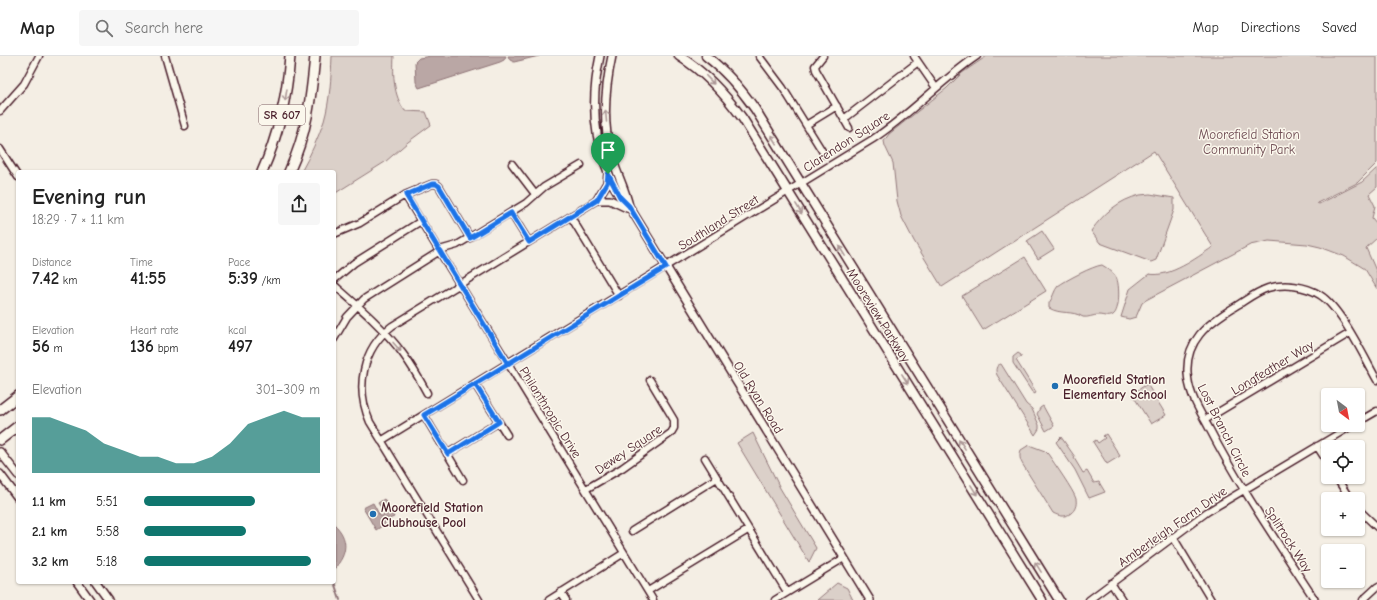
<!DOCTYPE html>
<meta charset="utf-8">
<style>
body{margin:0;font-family:"Comic Neue",sans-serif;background:#f6f6f6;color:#222;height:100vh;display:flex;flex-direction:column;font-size:15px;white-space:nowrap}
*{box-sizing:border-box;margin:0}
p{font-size:13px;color:#767676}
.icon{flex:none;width:22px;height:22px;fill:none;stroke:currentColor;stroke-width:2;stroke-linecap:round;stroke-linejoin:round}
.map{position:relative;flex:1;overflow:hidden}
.details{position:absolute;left:16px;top:114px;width:320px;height:414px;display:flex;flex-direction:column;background:#fff;border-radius:4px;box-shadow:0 1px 3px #0004}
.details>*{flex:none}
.needle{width:26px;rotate:148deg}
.controls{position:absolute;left:1321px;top:332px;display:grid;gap:8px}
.controls a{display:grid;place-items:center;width:44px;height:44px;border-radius:4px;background:#fff;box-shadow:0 1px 3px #0004;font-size:20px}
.pin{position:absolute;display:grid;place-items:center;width:34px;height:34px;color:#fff;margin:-41px -17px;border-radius:50% 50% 50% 0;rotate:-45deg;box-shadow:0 0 4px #0007}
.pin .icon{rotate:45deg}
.round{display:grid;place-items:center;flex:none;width:42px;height:42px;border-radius:4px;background:#f6f6f6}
.headline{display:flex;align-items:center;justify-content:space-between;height:68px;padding:0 16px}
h1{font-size:22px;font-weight:600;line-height:30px}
.figures{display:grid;grid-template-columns:repeat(3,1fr);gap:6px;height:68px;padding:4px 16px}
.figures div{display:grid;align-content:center}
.figures b{font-size:17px;font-weight:600}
.figures small{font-size:11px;font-weight:400}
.figures p{font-size:11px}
.chart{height:112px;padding:8px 16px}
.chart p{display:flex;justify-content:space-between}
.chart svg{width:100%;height:72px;margin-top:4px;fill:#0f766e;opacity:.7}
ul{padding:0 16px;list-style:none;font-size:13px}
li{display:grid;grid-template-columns:64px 48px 1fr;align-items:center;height:30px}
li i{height:10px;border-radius:5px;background:#0f766e}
header{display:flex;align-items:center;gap:24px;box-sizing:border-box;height:56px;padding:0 20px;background:#fff;border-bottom:1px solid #e0e0e0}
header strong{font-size:19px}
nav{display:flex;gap:22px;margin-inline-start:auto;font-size:14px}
.search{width:280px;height:36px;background:#f6f6f6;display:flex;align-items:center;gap:10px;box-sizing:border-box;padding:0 14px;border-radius:4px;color:#767676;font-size:15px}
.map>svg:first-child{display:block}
.green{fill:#dbd0c9;stroke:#92787a}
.water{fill:#baa7a5;stroke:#8d7174}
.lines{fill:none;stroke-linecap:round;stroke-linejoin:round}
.stream{stroke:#8d7174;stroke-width:2}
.minor-casing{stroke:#4a1f2b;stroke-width:9}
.tertiary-casing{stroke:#4a1f2b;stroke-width:10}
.secondary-casing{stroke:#4a1f2b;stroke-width:11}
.primary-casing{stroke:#4a1f2b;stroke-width:12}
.minor{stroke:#fbf7ec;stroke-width:6}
.tertiary{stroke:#fbf7ec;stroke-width:7}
.secondary{stroke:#fbf7ec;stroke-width:8}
.primary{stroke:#fbf7ec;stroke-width:9}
.oneway{stroke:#ab9695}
.route-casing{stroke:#fff;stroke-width:8}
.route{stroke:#1a73e8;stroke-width:5}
.poi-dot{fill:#1f6fb2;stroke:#fbf7ec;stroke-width:1.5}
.labels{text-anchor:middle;stroke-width:3;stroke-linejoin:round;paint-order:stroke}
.shield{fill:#fbf7ec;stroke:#7f6065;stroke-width:1}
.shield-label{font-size:12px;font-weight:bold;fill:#4a1f2b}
.park-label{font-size:13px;fill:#6e4b52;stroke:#fbf7ec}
.street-label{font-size:13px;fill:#4a1f2b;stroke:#fbf7ec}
.poi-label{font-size:13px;font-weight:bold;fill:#4a1f2b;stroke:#fbf7ec;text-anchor:start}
</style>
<header>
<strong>Map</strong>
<div class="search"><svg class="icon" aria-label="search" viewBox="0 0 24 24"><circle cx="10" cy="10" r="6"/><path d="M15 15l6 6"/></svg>Search here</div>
<nav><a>Map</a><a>Directions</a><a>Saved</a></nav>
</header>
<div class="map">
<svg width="1377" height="544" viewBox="0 0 1377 544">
<rect width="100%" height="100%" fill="#f4eee4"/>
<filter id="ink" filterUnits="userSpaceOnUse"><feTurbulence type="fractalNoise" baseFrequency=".025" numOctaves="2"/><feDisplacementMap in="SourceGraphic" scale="8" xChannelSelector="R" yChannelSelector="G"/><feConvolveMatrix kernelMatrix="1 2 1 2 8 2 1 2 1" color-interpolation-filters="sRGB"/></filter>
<g filter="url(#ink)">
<path class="green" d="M332 0H394C393 19 393 39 405 55L426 56 431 69 408 86 385 106 334 138V116H301C310 100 318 82 324 65 330 44 331 22 332 0Z
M987 0H1377V107L1357 127 1317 147 1319 148 1362 126 1377 112V131L1369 138 1375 150 1372 162 1377 168V182L1366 192 1377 217V233L1365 213 1344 200 1320 191 1307 188 1269 185 1250 189 1146 244 1142 247 1136 261 1129 263 1121 261 1130 233 1149 218C1170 222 1196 202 1213 191L1154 95 942 231 914 185 901 160 897 145 893 107 885 90 884 85 889 78 947 32 962 17Z
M1140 139 1150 138 1174 142V154L1156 204 1151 206 1100 187 1091 175C1104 157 1119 144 1140 139Z
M1042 175 1054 193 1038 203 1027 185Z
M1025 201 1046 235 983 274 962 240Z
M1102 209C1107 212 1113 216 1116 221 1120 228 1120 255 1113 259 1108 262 1104 259 1098 259 1093 259 1088 262 1083 261 1072 254 1061 259 1049 252V247C1053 242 1054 234 1058 230 1066 224 1093 210 1102 209Z
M1018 297 1021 299V301L1016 304 1036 336 1035 338 1032 336 1013 307V301Z
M1001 308 1026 348 1032 353 1039 369V373L1035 379 997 319C995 314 996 309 1001 308Z
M1147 328 1166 359 1151 368 1132 338Z
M1043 350 1054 370 1046 375 1037 358 1040 352Z
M753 377 780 432 816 492 809 506 737 387Z
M1106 378 1120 400 1107 408 1093 386 1096 384 1098 387 1105 382 1103 380Z
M1061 381 1075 401 1074 402 1083 417 1087 415 1094 427 1099 426 1105 436 1089 442 1075 414 1056 386Z
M1029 389 1045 395 1048 398C1054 407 1074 435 1076 443 1077 449 1075 454 1071 457 1065 462 1059 460 1053 457L1023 409C1020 404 1019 400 1021 394Z
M837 527 847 532 853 544H817Z"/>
<path class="water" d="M431 0H506L504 4 500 6 419 32 416 26 415 6 419 2Z
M508 0H539L514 6 510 4Z
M384 443 394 461 389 463 386 462 384 463 385 468 376 474 363 452 373 447 380 460H383L384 456 378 447Z
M334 468C349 482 348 498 334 513Z"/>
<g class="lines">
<path class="stream" d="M334 526 340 544"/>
<defs>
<path id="minor" d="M165 0 185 70
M759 0 783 32 824 98
M823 0 815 10 816 14 849 72
M914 0 936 32
M0 55 24 28 39 0
M844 63 918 6
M806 69 837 50
M0 93 18 121
M512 108 535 138
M405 139 653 544
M511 157 529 186
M571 161 619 240
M334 178 360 167 405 139 432 128H436L439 130 470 182
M334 224 354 207 421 165
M334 229C358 250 384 272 403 298 412 310 420 324 427 337
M334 283 347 261 364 243 443 193 457 189 467 183 526 147 544 131 581 109
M475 328 507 379
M424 359 463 424
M1205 364 1350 277
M1358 366 1377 355
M381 385 873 83C910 59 940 25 977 0
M1317 390 1328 407
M447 398 499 366
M705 402 787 536
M1336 421 1350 443
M586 433 622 412 671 377 674 372V364L650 324
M1358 453 1377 471
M632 475 717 422
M1173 481 1211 544
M1111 527 1122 544
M648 535 748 474
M561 536 566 544
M479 544 370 366C355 332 362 293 392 270L597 144
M549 544 624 497
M775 544 844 502
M1089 544 1207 456 1353 369
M1315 544C1278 487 1240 432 1209 372 1201 357 1190 340 1188 322 1183 285 1208 267 1236 250 1246 244 1256 236 1268 232 1284 227 1306 230 1320 239 1341 252 1364 301 1377 324
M1363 544 1377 531"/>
<path id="tertiary" d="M600 0C592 37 592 73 605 108 611 125 616 138 629 150L870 544
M612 0C605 32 602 66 611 98 616 116 625 132 629 150
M608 118 607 127 597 144H610L627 152
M0 396 18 419
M0 418 18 442
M77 526 90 544
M96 526 109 544"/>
<path id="secondary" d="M679 0C705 16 725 38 743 63L1042 544
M706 0C726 15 741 33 755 53L1059 544"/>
<path id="primary" d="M262 116C279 78 287 41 290 0
M289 116C307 77 311 43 315 0
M0 354 18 340
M0 384 18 370"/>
</defs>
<use href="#minor" class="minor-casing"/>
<use href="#tertiary" class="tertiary-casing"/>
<use href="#secondary" class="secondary-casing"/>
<use href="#primary" class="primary-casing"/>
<use href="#minor" class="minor"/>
<use href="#tertiary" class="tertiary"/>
<use href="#secondary" class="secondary"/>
<use href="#primary" class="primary"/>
</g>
<defs><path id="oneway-shaft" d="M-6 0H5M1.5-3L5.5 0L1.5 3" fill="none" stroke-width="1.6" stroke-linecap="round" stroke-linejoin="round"/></defs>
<g class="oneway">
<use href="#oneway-shaft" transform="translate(710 24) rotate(46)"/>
<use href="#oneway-shaft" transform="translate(286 39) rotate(99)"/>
<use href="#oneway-shaft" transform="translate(606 60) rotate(-95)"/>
<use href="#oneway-shaft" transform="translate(774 84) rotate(-121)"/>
<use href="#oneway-shaft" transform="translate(799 153) rotate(58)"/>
<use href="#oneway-shaft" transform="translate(842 195) rotate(-122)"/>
<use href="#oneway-shaft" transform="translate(397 291) rotate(49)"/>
<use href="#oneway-shaft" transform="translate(905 323) rotate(58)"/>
<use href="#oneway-shaft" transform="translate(962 388) rotate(-122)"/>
<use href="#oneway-shaft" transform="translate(974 434) rotate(58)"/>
<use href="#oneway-shaft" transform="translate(1038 511) rotate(-122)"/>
</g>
</g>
<g class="lines" filter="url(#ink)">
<defs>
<path id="route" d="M608 118 607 127 597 144 529 186 511 157 470 182 439 130 436 128H432L406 139 508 308 424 359 448 398 499 366 475 328 666 211 629 150 620 141 608 118"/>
</defs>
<use href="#route" class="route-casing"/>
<use href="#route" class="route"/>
</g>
<g class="poi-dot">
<circle cx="1055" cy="330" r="4"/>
<circle cx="373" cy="458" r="4"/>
</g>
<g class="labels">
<rect class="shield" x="259" y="49" width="46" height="20" rx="3"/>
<g class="shield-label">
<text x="282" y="63">SR 607</text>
</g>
<g class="park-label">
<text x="1249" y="83">Moorefield Station<tspan x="1249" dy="15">Community Park</tspan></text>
</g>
<g class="street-label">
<text transform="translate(846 85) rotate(-33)" y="5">Clarendon Square</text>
<text transform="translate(718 166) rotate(-32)" y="5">Southland Street</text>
<text transform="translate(879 259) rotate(58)" y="5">Mooreview Parkway</text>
<text transform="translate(1272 311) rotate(-31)" y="5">Longfeather Way</text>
<text transform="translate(759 341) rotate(58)" y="5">Old Ryan Road</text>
<text transform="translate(551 356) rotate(58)" y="5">Philanthropic Drive</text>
<text transform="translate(1225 374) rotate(63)" y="5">Lost Branch Circle</text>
<text transform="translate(628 393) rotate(-34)" y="5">Dewey Square</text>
<text transform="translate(1172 470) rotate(-35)" y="5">Amberleigh Farm Drive</text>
<text transform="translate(1289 483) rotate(57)" y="5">Splitrock Way</text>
</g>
<g class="poi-label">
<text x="1063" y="328">Moorefield Station<tspan x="1063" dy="15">Elementary School</tspan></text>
<text x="381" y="456">Moorefield Station<tspan x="381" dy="15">Clubhouse Pool</tspan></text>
</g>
</g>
</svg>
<div class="controls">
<a><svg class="needle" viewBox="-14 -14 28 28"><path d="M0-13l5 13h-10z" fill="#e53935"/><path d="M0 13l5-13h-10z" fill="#767676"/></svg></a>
<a><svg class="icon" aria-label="locate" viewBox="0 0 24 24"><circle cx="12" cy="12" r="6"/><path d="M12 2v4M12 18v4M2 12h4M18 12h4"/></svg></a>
<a>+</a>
<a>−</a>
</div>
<div class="pin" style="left:608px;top:118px;background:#1e9e55"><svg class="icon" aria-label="arrive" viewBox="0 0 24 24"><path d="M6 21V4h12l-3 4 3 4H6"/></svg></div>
<section class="details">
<div class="headline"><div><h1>Evening run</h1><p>18:29 · 7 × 1.1 km</p></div><a class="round"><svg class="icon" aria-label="share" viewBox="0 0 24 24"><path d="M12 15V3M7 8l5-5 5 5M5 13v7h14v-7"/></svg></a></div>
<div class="figures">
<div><p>Distance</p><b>7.42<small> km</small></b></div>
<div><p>Time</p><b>41:55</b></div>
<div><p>Pace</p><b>5:39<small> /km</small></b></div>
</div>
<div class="figures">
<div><p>Elevation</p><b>56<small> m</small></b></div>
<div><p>Heart rate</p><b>136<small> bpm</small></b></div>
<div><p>kcal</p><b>497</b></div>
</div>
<div class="chart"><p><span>Elevation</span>301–309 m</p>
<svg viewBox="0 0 160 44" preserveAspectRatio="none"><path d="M0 44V10L10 10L20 14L30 18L40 26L50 30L60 34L70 34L80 38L90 38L100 34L110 26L120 14L130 10L140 6L150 10L160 10V44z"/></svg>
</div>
<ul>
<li><b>1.1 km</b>5:51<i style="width:63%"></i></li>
<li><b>2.1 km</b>5:58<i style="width:58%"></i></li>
<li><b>3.2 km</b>5:18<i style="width:95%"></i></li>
</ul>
</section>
</div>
